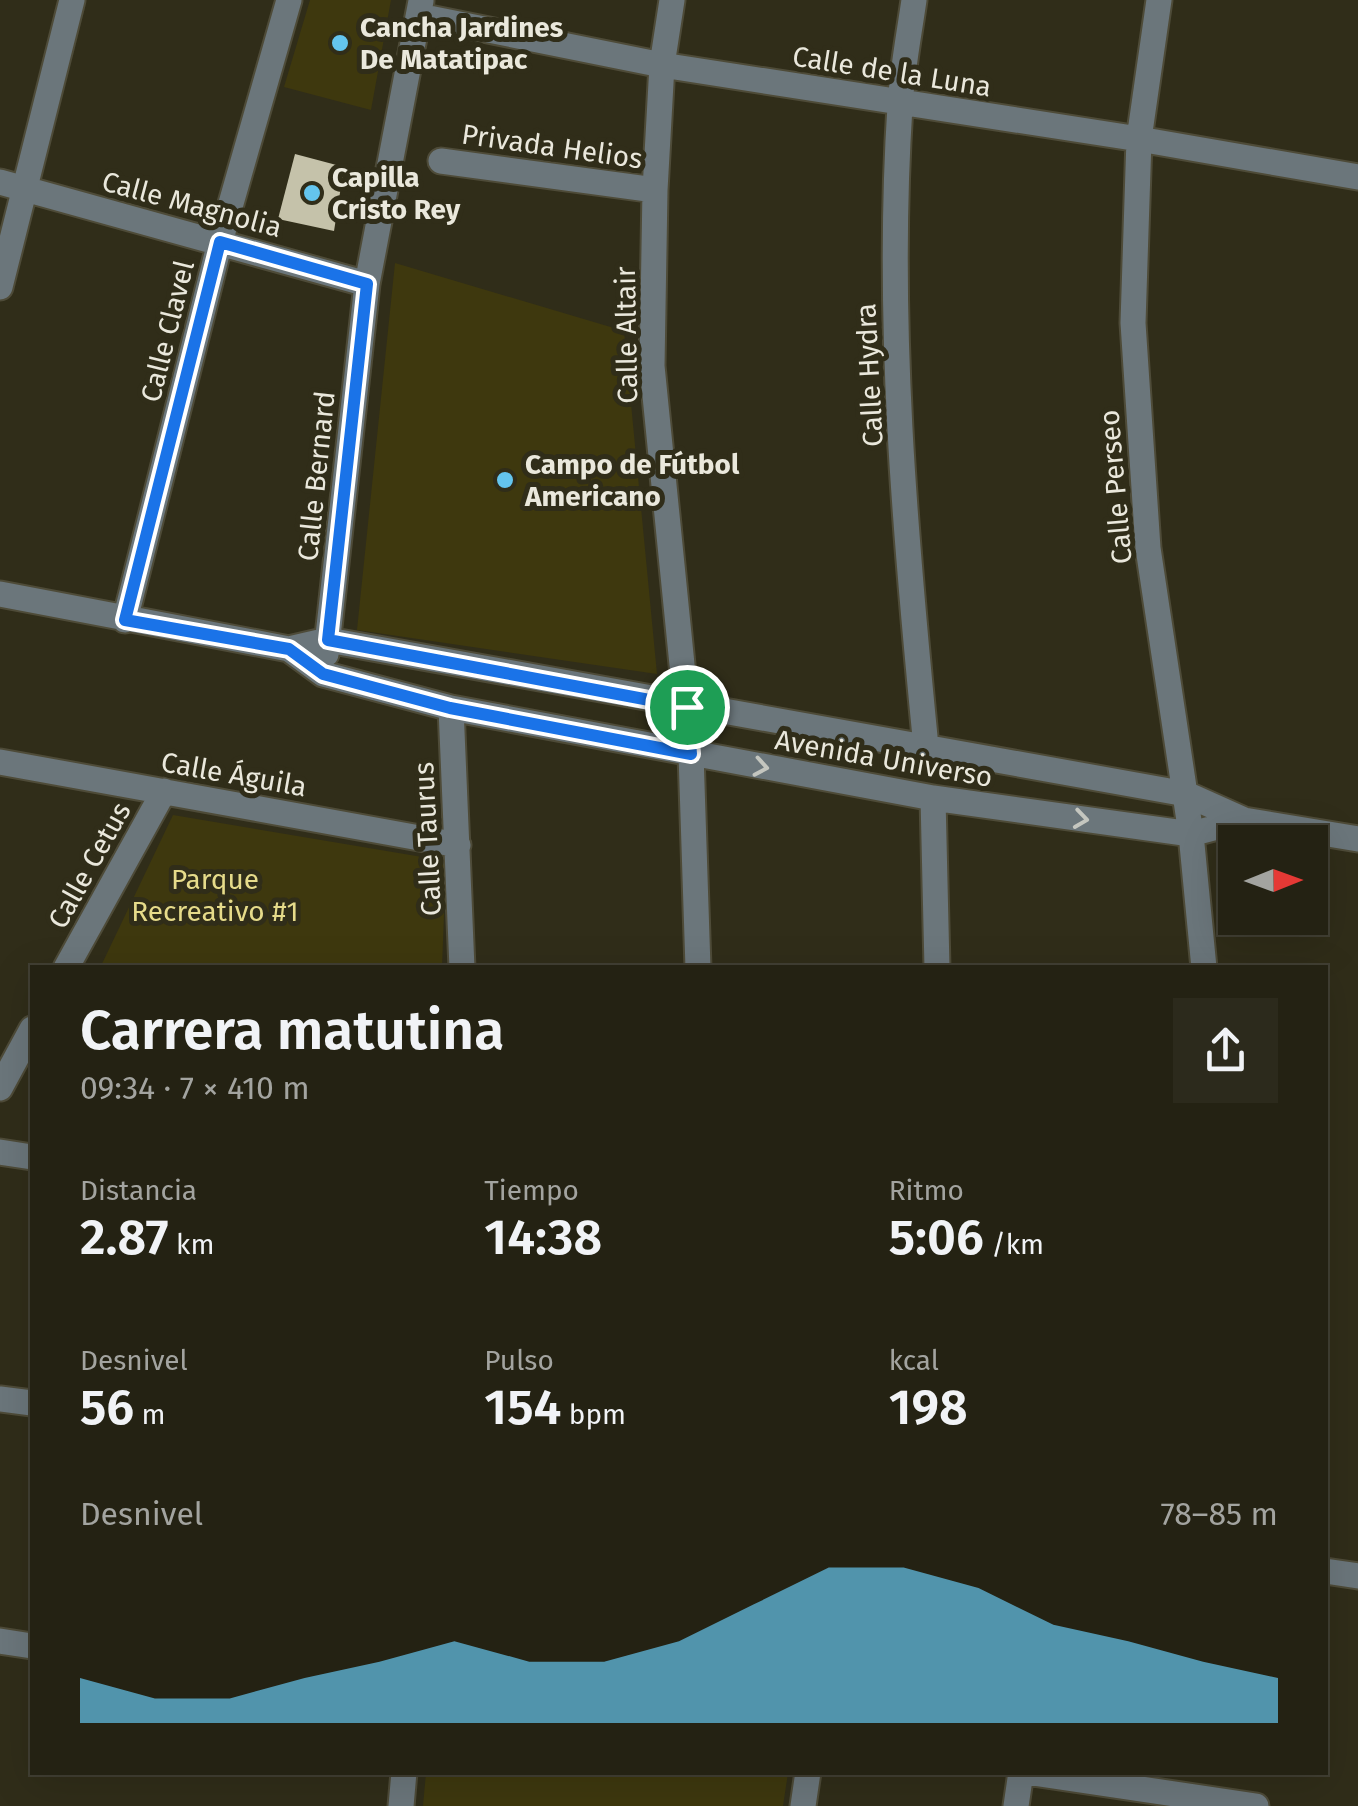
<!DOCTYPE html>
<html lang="es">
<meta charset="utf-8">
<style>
body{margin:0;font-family:"Fira Sans",sans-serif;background:#2c2a1c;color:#f1f3f6;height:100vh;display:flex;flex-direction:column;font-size:38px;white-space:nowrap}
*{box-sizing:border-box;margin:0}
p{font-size:32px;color:#a3a4a0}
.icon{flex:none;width:55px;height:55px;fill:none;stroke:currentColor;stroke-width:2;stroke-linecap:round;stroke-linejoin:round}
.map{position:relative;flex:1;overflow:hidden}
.details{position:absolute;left:30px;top:965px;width:1298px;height:810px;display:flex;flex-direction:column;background:#242213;border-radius:0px;box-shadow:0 10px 40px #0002,0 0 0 2px #413f33}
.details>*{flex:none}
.needle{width:65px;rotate:89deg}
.buttons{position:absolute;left:1218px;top:825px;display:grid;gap:20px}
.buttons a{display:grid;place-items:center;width:110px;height:110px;border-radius:0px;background:#242213;box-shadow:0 10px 40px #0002,0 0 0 2px #413f33;font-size:50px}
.pin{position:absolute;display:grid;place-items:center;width:85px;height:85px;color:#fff;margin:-42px;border:5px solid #fff;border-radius:50%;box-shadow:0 2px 10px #0007}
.round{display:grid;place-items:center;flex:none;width:105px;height:105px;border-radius:0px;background:#2c2a1c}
.overview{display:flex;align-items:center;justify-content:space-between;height:170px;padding:0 50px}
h1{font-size:55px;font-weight:600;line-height:75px}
.stats{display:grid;grid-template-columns:repeat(3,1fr);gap:15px;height:170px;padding:10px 50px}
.stats div{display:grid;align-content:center}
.stats b{font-size:50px;font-weight:600}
.stats small{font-size:28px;font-weight:400}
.stats p{font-size:28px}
.chart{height:280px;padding:20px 50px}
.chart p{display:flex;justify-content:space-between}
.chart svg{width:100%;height:180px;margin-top:10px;fill:#64c5ee;opacity:.7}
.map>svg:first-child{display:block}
.park{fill:#3e380e}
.building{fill:#c5c2aa}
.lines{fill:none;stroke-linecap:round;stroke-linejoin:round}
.minor-casing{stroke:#4e4b38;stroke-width:29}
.minor{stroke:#6b767b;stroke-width:25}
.oneway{stroke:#c4c6bf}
.route-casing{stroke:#fff;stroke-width:20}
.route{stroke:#1a73e8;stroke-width:12}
.poi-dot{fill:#64c5ee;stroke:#302d19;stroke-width:4}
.labels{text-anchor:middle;stroke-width:10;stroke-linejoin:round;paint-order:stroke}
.poi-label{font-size:28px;font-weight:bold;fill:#eae8dc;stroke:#302d19;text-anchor:start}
.street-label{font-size:28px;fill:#eae8dc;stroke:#302d19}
.park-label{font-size:28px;fill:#e6db8a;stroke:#302d19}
</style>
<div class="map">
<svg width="1358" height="1806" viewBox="0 0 1358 1806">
<rect width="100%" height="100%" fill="#302d19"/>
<path class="park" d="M310 0H391L371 110 284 87Z
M395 263 624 331 657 674 357 630Z
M173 815 446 861 442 967 100 968Z
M426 1773V1772L788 1773 783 1806H423Z"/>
<path class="building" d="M295 154 344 167 334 231 278 219Z"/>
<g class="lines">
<defs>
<path id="minor" d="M672 0 662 65 655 190 652 366 691 754 698 968
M914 0C909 35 902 71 900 106 886 320 905 535 926 747
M1159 0 1139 139 1133 323 1148 548 1191 834 1204 968
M419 16 662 65 1139 139 1358 177
M441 161 655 190
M0 182 367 284
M0 287 72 0
M0 594 289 649 328 640 1186 794 1244 820 1358 839
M125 620 220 242 289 0
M289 649 323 674 451 708 933 798 1191 834 1244 820
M326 654 367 284 421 1
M451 708 462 968
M0 762 458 845
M933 798 937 968
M66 968 164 791
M0 1088 32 1029
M0 1152 32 1157
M0 1399 32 1403
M1325 1571 1358 1576
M0 1641 32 1646
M1026 1772 1256 1806
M401 1806 404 1772
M803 1806 808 1772
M1016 1806 1021 1772"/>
</defs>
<use href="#minor" class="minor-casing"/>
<use href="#minor" class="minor"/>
</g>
<defs><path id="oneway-chevron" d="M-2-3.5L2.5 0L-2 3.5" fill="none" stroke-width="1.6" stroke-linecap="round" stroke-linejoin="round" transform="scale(2.5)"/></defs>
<g class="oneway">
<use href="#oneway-chevron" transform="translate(761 767) rotate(10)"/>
<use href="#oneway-chevron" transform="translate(1081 819) rotate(8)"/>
</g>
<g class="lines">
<defs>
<path id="route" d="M220 242 367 284 328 640 687 707 691 754 450 708 323 674 289 649 125 620Z"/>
</defs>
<use href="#route" class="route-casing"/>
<use href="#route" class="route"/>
</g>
<g class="poi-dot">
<circle cx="340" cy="43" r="10"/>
<circle cx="312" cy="193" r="10"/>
<circle cx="505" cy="480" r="10"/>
</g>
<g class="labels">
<g class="poi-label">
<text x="360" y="37">Cancha Jardines<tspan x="360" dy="32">De Matatipac</tspan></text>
<text x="332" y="187">Capilla<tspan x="332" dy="32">Cristo Rey</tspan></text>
<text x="525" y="474">Campo de Fútbol<tspan x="525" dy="32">Americano</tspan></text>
</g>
<g class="street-label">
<text transform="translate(892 71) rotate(9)" y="10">Calle de la Luna</text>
<text transform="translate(552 146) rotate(8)" y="10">Privada Helios</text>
<text transform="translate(192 204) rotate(15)" y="10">Calle Magnolia</text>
<text transform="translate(167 331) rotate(-76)" y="10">Calle Clavel</text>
<text transform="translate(626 335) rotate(-91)" y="10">Calle Altair</text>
<text transform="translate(869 375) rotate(-93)" y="10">Calle Hydra</text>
<text transform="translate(316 476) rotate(-84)" y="10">Calle Bernard</text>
<text transform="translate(1115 487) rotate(-95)" y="10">Calle Perseo</text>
<text transform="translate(884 758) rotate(10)" y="10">Avenida Universo</text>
<text transform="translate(234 774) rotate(10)" y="10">Calle Águila</text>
<text transform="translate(427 839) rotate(-93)" y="10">Calle Taurus</text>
<text transform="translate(89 865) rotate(-61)" y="10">Calle Cetus</text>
</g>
<g class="park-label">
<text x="215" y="889">Parque<tspan x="215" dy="32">Recreativo #1</tspan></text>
</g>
</g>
</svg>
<div class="buttons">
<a><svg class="needle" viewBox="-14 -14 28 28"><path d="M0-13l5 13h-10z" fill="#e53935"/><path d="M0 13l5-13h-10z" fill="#a3a4a0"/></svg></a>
</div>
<div class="pin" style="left:687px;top:707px;background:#1e9e55"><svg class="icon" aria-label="arrive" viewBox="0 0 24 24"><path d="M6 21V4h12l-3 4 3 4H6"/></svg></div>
<section class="details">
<div class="overview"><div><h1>Carrera matutina</h1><p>09:34 · 7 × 410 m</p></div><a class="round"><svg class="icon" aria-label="share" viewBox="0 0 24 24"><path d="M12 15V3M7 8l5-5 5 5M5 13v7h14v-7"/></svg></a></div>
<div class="stats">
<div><p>Distancia</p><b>2.87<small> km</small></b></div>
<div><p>Tiempo</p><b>14:38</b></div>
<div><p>Ritmo</p><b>5:06<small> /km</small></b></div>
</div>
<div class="stats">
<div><p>Desnivel</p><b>56<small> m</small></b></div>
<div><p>Pulso</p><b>154<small> bpm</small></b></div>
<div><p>kcal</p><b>198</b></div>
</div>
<div class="chart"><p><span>Desnivel</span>78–85 m</p>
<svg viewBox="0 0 160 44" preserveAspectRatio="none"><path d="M0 44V33L10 38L20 38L30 33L40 29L50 24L60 29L70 29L80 24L90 15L100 6L110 6L120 11L130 20L140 24L150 29L160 33V44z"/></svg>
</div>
</section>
</div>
